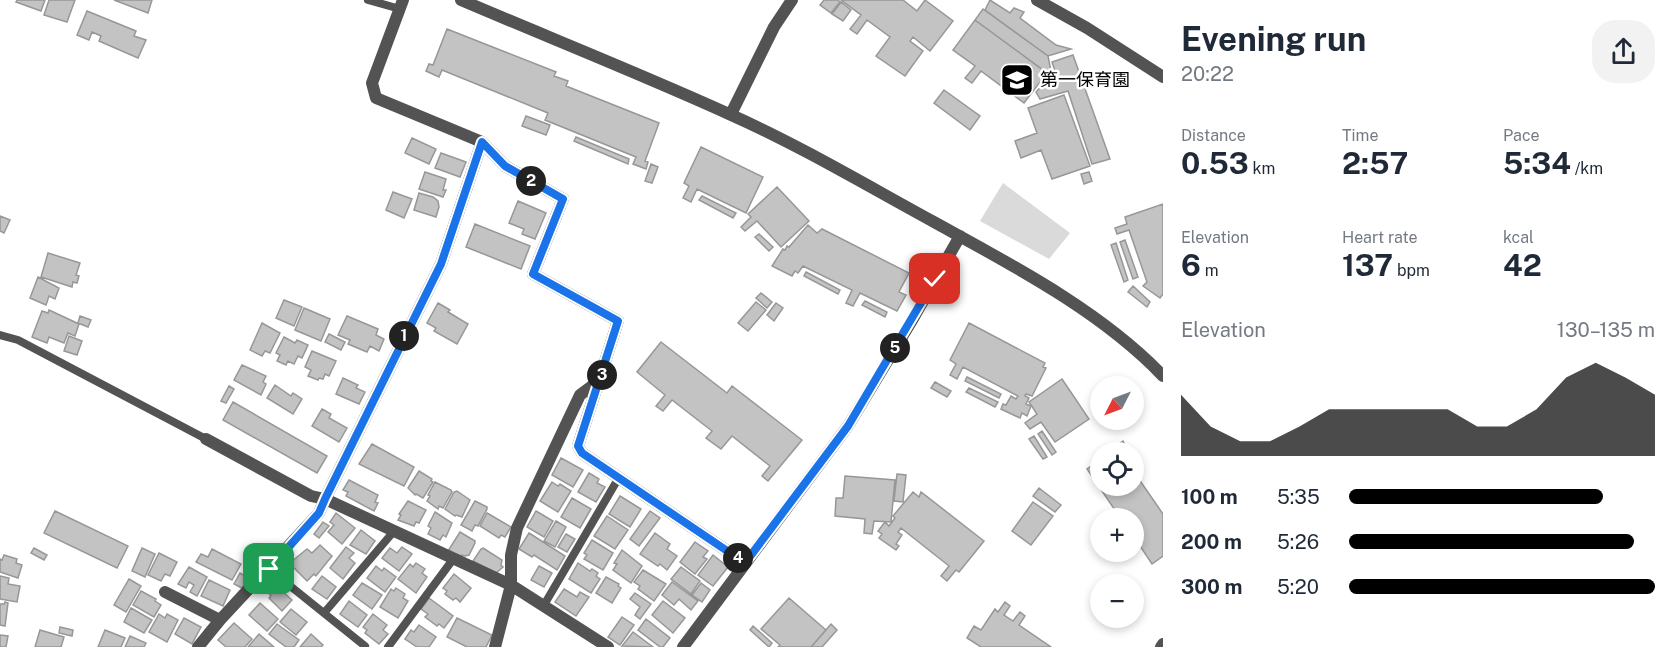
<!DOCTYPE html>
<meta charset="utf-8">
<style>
body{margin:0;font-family:"Public Sans","Noto Sans JP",sans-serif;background:#f2f2f3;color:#1f2937;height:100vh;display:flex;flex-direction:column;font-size:22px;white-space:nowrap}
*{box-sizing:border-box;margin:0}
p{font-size:20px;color:#747a83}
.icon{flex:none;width:33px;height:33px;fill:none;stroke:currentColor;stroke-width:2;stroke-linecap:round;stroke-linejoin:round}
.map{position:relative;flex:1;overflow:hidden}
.details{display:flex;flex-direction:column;background:#fff;width:510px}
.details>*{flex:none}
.needle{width:39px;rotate:228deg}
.buttons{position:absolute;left:1090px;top:376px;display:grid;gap:12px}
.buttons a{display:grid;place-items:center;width:54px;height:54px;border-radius:50%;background:#fff;box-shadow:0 3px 9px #0003;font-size:30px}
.pin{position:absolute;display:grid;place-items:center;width:51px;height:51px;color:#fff;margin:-26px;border-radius:12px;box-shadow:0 3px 9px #0006}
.km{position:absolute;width:30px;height:30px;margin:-15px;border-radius:50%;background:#222;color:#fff;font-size:16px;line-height:30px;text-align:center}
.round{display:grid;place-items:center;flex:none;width:63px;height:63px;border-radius:24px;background:#f2f2f3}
.headline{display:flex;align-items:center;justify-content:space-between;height:102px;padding:0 18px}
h1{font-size:33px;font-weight:700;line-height:45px}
.metrics{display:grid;grid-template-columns:repeat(3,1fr);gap:9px;height:102px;padding:6px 18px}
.metrics div{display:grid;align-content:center}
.metrics b{font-size:30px;font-weight:700}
.metrics small{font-size:16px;font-weight:400}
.metrics p{font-size:16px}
.chart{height:168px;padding:12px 18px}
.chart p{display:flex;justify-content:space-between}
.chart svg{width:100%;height:108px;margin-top:6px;fill:#000;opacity:.7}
ul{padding:0 18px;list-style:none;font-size:20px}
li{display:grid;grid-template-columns:96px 72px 1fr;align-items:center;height:45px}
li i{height:15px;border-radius:8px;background:#000}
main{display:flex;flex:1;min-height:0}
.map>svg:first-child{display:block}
.green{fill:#dadada}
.building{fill:#c3c3c3;stroke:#979797;stroke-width:1.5}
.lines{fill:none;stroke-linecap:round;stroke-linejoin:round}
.service{stroke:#535353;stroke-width:8}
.minor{stroke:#535353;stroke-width:12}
.tertiary{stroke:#535353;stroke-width:12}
.route-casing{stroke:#fff;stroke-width:12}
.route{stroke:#1a73e8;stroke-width:8}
.labels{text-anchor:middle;stroke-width:5;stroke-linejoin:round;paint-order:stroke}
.poi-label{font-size:18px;fill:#000;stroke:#fff;text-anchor:start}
</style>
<main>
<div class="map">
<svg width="1163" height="647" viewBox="0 0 1163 647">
<rect width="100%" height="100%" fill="#fff"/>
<path class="green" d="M1003 183 1070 233 1049 259 980 221Z"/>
<path class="building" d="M17 0H45L41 11 16 2Z
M49 0H75L67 22 44 15Z
M114 0H152L148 13Z
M824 0H838L840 2 831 13 820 5Z
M841 0H903L917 11 925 0 953 21 930 51 913 37 910 41 923 51 905 76 876 56 890 37 867 20 857 34 850 29 861 15Z
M990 0 1010 13 1014 8 1024 12 1020 18 1056 45 1071 49 1048 56 985 10Z
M841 2 851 10 843 21 832 14Z
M983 9 1048 56 1051 71 1047 73 975 20Z
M87 11 136 31 134 36 146 40 138 58 99 41 101 36 92 32 89 40 77 35Z
M975 20 1047 73 1024 103 981 71 972 83 965 78 975 66 953 50Z
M447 29 556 72 554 76 568 81 566 86 659 123 645 161 648 162 646 169 633 164 636 157 545 120 548 113 442 70 439 77 426 71 429 64 433 65Z
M1073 55 1110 159 1092 164 1068 91 1040 99 1036 92 1055 71 1052 62Z
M944 90 980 116 970 130 934 103Z
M1064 95 1090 166 1052 179 1041 150 1021 158 1015 141 1037 133 1028 108Z
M526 116 550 125 546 135 522 126Z
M576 137 629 159 628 164 574 141Z
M412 138 436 149 429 164 405 153Z
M701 147 763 177 746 213 697 189 691 202 683 198 689 186 684 183Z
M441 153 466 162 460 177 435 168Z
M651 164 658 167 652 183 645 181Z
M425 172 446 179 443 190H446L443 197 419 189Z
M1089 172 1092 181 1084 184 1081 174Z
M777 187 809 221 781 247 757 221 745 231 741 227 751 217 748 214Z
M393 192 412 199 404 218 386 210Z
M419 193 433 197 438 201 439 207 436 217 414 210Z
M702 196 736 213 733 218 699 200Z
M518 201 546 213 535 239 522 234 524 229 509 223Z
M1163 204V294L1160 298 1143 286 1147 282 1129 230 1117 234 1115 228 1127 224 1125 217Z
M0 216 10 220 4 233 0 231Z
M475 224 530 246 521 269 466 247Z
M808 225 817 233 822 229 909 273 899 292 906 295 897 311 860 293 853 306 846 303 852 290 803 266 798 273 795 271 792 276 772 266 783 249 785 250 787 246 789 247Z
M759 234 773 247 769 251 755 237Z
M1125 240 1138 277 1133 279 1120 242Z
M1116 243 1128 280 1124 282 1111 245Z
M48 253 80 263 76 275 79 276 77 283 73 282 72 287 41 277Z
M806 272 840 290 838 294 804 276Z
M38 277 59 288 55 299 49 296 46 305 30 298Z
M1133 286 1150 302 1147 307 1128 292Z
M761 293 772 302 767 308 756 298Z
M284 300 302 307 294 326 276 318Z
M865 301 887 312 885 317 862 305Z
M756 302 766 310 748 331 738 323Z
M438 303 450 310 448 312 468 324 457 344 434 331 436 328 427 323Z
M776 303 783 308 774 321 767 315Z
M304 308 330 319 321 341 295 330Z
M49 310 79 324 75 336 68 333 64 343 49 337 47 343 32 337 42 311 48 313Z
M80 316 91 320 88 327 78 323Z
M347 316 378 329 376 335 384 339 379 351 370 346 367 352 348 344 350 340 338 335Z
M262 323 280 333 270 353 265 351 262 356 250 350Z
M969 323 1045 363 1043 367 1046 368 1032 396 1026 394 1025 396 1029 398 1026 404 1031 406 1027 416 1022 413 1020 418 1001 409 1003 404 1006 405 1011 396 1016 399 1018 396 963 367 957 379 950 375 956 364 950 360Z
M329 334 345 342 341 350 325 342Z
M69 336 82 341 77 355 64 351Z
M284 337 295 343 297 340 308 345 302 358 298 356 294 364 288 361 286 365 277 361 280 355 276 353Z
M661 342 727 393 732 386 802 440 768 481 762 476 770 466 732 436 721 449 706 438 712 431 672 400 663 411 656 406 665 395 637 372Z
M312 351 336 361 329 376 325 374 323 379 319 378 318 380 308 376 311 370 305 367Z
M242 365 266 376 263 382 266 384 261 395 234 380Z
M967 377 1001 394 999 398 965 381Z
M343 378 358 385 356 388 365 392 359 404 336 394Z
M1062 379 1089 419 1055 442 1041 422 1030 429 1025 423 1037 414 1029 402Z
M935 382 951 391 947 397 931 388Z
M275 385 291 396 293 393 302 399 293 414 267 398Z
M229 386 234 389 226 403 221 401Z
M969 388 998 402 995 407 966 392Z
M233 402 327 456 317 473 223 420Z
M322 409 331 414 329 418 347 428 339 442 312 426Z
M1042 431 1056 452 1052 455 1038 434Z
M1034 436 1047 457 1043 459 1029 439Z
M1123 441 1125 445 1114 453H1105Z
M372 444 414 467 404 486 359 464Z
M561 458 583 470 573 487 552 475Z
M1100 460 1101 486H1134V472L1163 514V556L1152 564 1134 537V519H1121L1087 469Z
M419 471 432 479 431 481 433 482 423 498 416 494 415 495 408 488Z
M589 473 599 479 597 483 605 487 596 502 578 492Z
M897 474 906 475 903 502 894 501Z
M845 476 895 480 891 522 874 521 872 534 864 533 865 519 835 516 836 498H843Z
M349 480 378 495 375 502 378 503 374 511 346 496 348 492 343 490Z
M435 482 451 490 452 492 443 508 439 506 438 509 427 501 430 496 428 495Z
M552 482 558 486 560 484 571 491 558 512 540 501Z
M1039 488 1061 505 1055 512 1033 496Z
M457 491 470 500 462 517 456 515 455 516 445 509 454 492Z
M913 492 919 497 921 492 984 541 959 572 956 570 947 581 941 576 949 566 901 528 898 532 902 535 896 544 899 546 896 550 879 538 882 534 878 531 885 522 889 526 895 518 893 516Z
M620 496 641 509 630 527 609 514Z
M572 498 591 509 580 528 561 517Z
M408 501 426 510 419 523 416 522 414 526 398 520 401 515 399 514Z
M475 501 487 507V509L478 526 475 525 472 531 461 525Z
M1033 502 1053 516 1031 545 1012 531Z
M55 511 128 546 117 568 44 533Z
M536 511 553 521 544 537 527 527Z
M650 511 660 518 639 546 630 539Z
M435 512 452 523 446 537 443 535 440 540 428 534 431 528 428 526Z
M336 513 355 528 342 544 328 532 334 525 330 522Z
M487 513 511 527 505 537 501 535 499 538 480 526Z
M607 516 628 530 615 549 594 536Z
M556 521 566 527 555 547 544 541Z
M323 522 329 526 319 538 314 534Z
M361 530 375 541 366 554 350 545Z
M460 532 475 541V543L469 555 465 556 462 555 460 557 448 551Z
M529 533 565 556 557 570 534 555 532 557 519 549Z
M655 533 670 544 667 549 677 556 667 570 660 564 658 566 640 554Z
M566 534 575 539 567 552 558 547Z
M592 540 613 553 603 570 584 559 587 555 584 553Z
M695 542 708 551 703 557 707 559 695 574 680 562Z
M320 545 332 556 316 576 314 574 307 581 291 565V562L307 549 312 553Z
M346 547 354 553 349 558 355 563 343 579 330 568Z
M402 547 412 554 399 571 382 558 390 548 397 553Z
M34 548 47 555 44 560 31 553Z
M142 548 155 554 145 577 132 571Z
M483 548 502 560 501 565 503 567 496 573 473 561 481 549Z
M212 549 241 564 232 580 196 562 201 554 208 557Z
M622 550 642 566 631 583 613 570 617 564 614 563Z
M159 553 177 562 170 576 165 574 161 581 148 575Z
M4 555 17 559 16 563 22 565 18 578 0 572V559L2 560Z
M713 555 728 567 713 586 698 575Z
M416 563 425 569 422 573 427 577 416 593 398 579 410 564 413 567Z
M578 563 590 571 592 569 598 573 596 576 600 579 591 593 569 579Z
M376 566 382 571 384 568 396 577 385 592 367 578Z
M539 566 552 573 544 587 531 580Z
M189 567 207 577 197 596 190 592 194 585 189 582 186 588 178 584Z
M681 567 700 581 691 594 671 579Z
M643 570 666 584 654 601 638 589 640 586 634 582Z
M240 573 248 578 242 588 234 584Z
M454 574 471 588 460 602 456 598 453 600 445 594 447 591 443 588Z
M0 576 9 578 8 584 20 586 17 602 0 599Z
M322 576 336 587 327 599 312 589Z
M606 577 619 584 618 586 621 588 612 603 596 593Z
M129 579 141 586 126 612 114 605Z
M209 580 230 590 223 606 201 596Z
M672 582 698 601 691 610 679 599 674 605 662 595Z
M362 583 382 595 372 609 353 595Z
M701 583 710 590 702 602 692 595Z
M274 584 292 600 282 611 269 598 271 596 267 591Z
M396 588 405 594 403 598 408 601 398 618 380 607 391 589 394 591Z
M564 589 577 597 580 592 589 597 576 616 555 602Z
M141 591 156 599 155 601 161 605 154 617 133 605Z
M635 593 651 604 640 619 635 615 640 607 630 599Z
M429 598 453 616 444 628 439 624 437 626 425 617 428 614 421 609Z
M789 598 826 630 811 647H778L780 645 761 629Z
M349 601 367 615 358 627 340 614Z
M663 601 685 618 673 633 652 615Z
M5 602 8 603 5 626 0 625V604H4Z
M1005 602 1010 606 1004 615 1013 621 1020 612 1025 616 1019 625 1051 647H981L967 638 974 626 981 630 995 609 998 612Z
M260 603 278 619 267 631 249 615Z
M131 608 152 620 144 633 124 622Z
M291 609 307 622 296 635 280 622Z
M159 614 165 618 167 614 178 620 167 642 149 632Z
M373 614 387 625 383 630 388 634 379 644 365 633 367 630 363 627Z
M622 617 634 625 620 645 608 637Z
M184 618 201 627 192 644 175 634Z
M457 618 492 635 486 647H467L447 637Z
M646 619 670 638 663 647H660L638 630Z
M234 623 252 639 245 647H226L218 640Z
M277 624 299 640 294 647H286L269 634Z
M831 624 837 630 822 647H811Z
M419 625 436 637 429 647H417L405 639 411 630 414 632Z
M753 626 772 643 769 647 750 630Z
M60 627 73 630 72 636 59 633Z
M40 630 64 637 61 647H35Z
M105 630 125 638 121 647H98Z
M633 632 653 647 622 646Z
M259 634 274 647H248Z
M311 634 323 645 321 647H300Z
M0 635 8 636 6 647H0Z
M130 636 146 643 144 647H125Z"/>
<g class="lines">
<path class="service" d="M368 0 400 9
M0 335 18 340 206 439
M269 569 365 646
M544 605 618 479
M324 613 395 530
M388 647 454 558"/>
<path class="minor" d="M403 0 372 83 376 98 482 142 505 166 563 199 533 274 618 321 578 446 582 453 745 563
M206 439 311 496 325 499 511 585 608 647
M165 592 220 620
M198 647 220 620 319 513 325 499 441 264 482 142
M495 647 511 585V555L517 528 580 395 600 380"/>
<path class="tertiary" d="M461 0C550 38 641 74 729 114 799 145 866 185 934 222 1012 265 1101 311 1163 376
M1037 0 1087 28 1163 77
M731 114 774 27 792 0
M683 647 848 426 911 322 960 236
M1161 647 1163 644"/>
</g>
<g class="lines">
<defs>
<path id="route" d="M269 569 319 513 325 499 441 264 482 142 505 166 563 199 533 274 618 321 578 446 582 453 745 563 848 426 935 279"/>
</defs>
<use href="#route" class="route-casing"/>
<use href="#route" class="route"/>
</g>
<defs>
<symbol id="school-square" viewBox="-11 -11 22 22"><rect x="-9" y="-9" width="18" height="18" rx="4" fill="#000" stroke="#fff"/><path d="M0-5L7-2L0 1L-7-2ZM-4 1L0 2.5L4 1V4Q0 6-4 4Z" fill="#fff"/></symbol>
</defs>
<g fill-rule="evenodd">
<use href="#school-square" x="998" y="61" width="38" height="38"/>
</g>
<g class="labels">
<g class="poi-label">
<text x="1040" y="86">第一保育園</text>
</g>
</g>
</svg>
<div class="buttons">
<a><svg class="needle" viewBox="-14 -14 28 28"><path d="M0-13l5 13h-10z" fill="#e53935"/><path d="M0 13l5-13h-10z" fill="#747a83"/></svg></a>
<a><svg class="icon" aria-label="locate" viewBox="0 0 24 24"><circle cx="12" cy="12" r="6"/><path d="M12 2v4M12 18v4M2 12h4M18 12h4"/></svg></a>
<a>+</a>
<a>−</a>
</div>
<div class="pin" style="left:269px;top:569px;background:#1e9e55"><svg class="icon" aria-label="arrive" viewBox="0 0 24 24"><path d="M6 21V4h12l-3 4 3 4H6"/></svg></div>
<div class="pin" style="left:935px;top:279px;background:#d93025"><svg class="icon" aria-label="check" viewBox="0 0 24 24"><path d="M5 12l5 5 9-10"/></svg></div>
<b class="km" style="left:404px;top:336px">1</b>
<b class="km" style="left:531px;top:181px">2</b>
<b class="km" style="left:602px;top:375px">3</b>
<b class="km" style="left:738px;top:558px">4</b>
<b class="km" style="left:895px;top:348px">5</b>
</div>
<section class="details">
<div class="headline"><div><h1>Evening run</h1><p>20:22</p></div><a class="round"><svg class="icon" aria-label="share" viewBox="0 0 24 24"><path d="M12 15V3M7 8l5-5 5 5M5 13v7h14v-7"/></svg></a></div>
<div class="metrics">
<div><p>Distance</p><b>0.53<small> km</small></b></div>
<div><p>Time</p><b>2:57</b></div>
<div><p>Pace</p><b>5:34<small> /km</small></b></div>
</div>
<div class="metrics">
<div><p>Elevation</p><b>6<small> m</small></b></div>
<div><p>Heart rate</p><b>137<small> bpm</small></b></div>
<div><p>kcal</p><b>42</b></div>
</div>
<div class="chart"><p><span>Elevation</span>130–135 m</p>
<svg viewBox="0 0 160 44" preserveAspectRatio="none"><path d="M0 44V19L10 32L20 38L30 38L40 32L50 25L60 25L70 25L80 25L90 25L100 32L110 32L120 25L130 12L140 6L150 12L160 19V44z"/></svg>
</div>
<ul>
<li><b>100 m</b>5:35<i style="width:83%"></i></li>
<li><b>200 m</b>5:26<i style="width:93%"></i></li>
<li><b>300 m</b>5:20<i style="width:100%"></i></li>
</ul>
</section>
</main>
